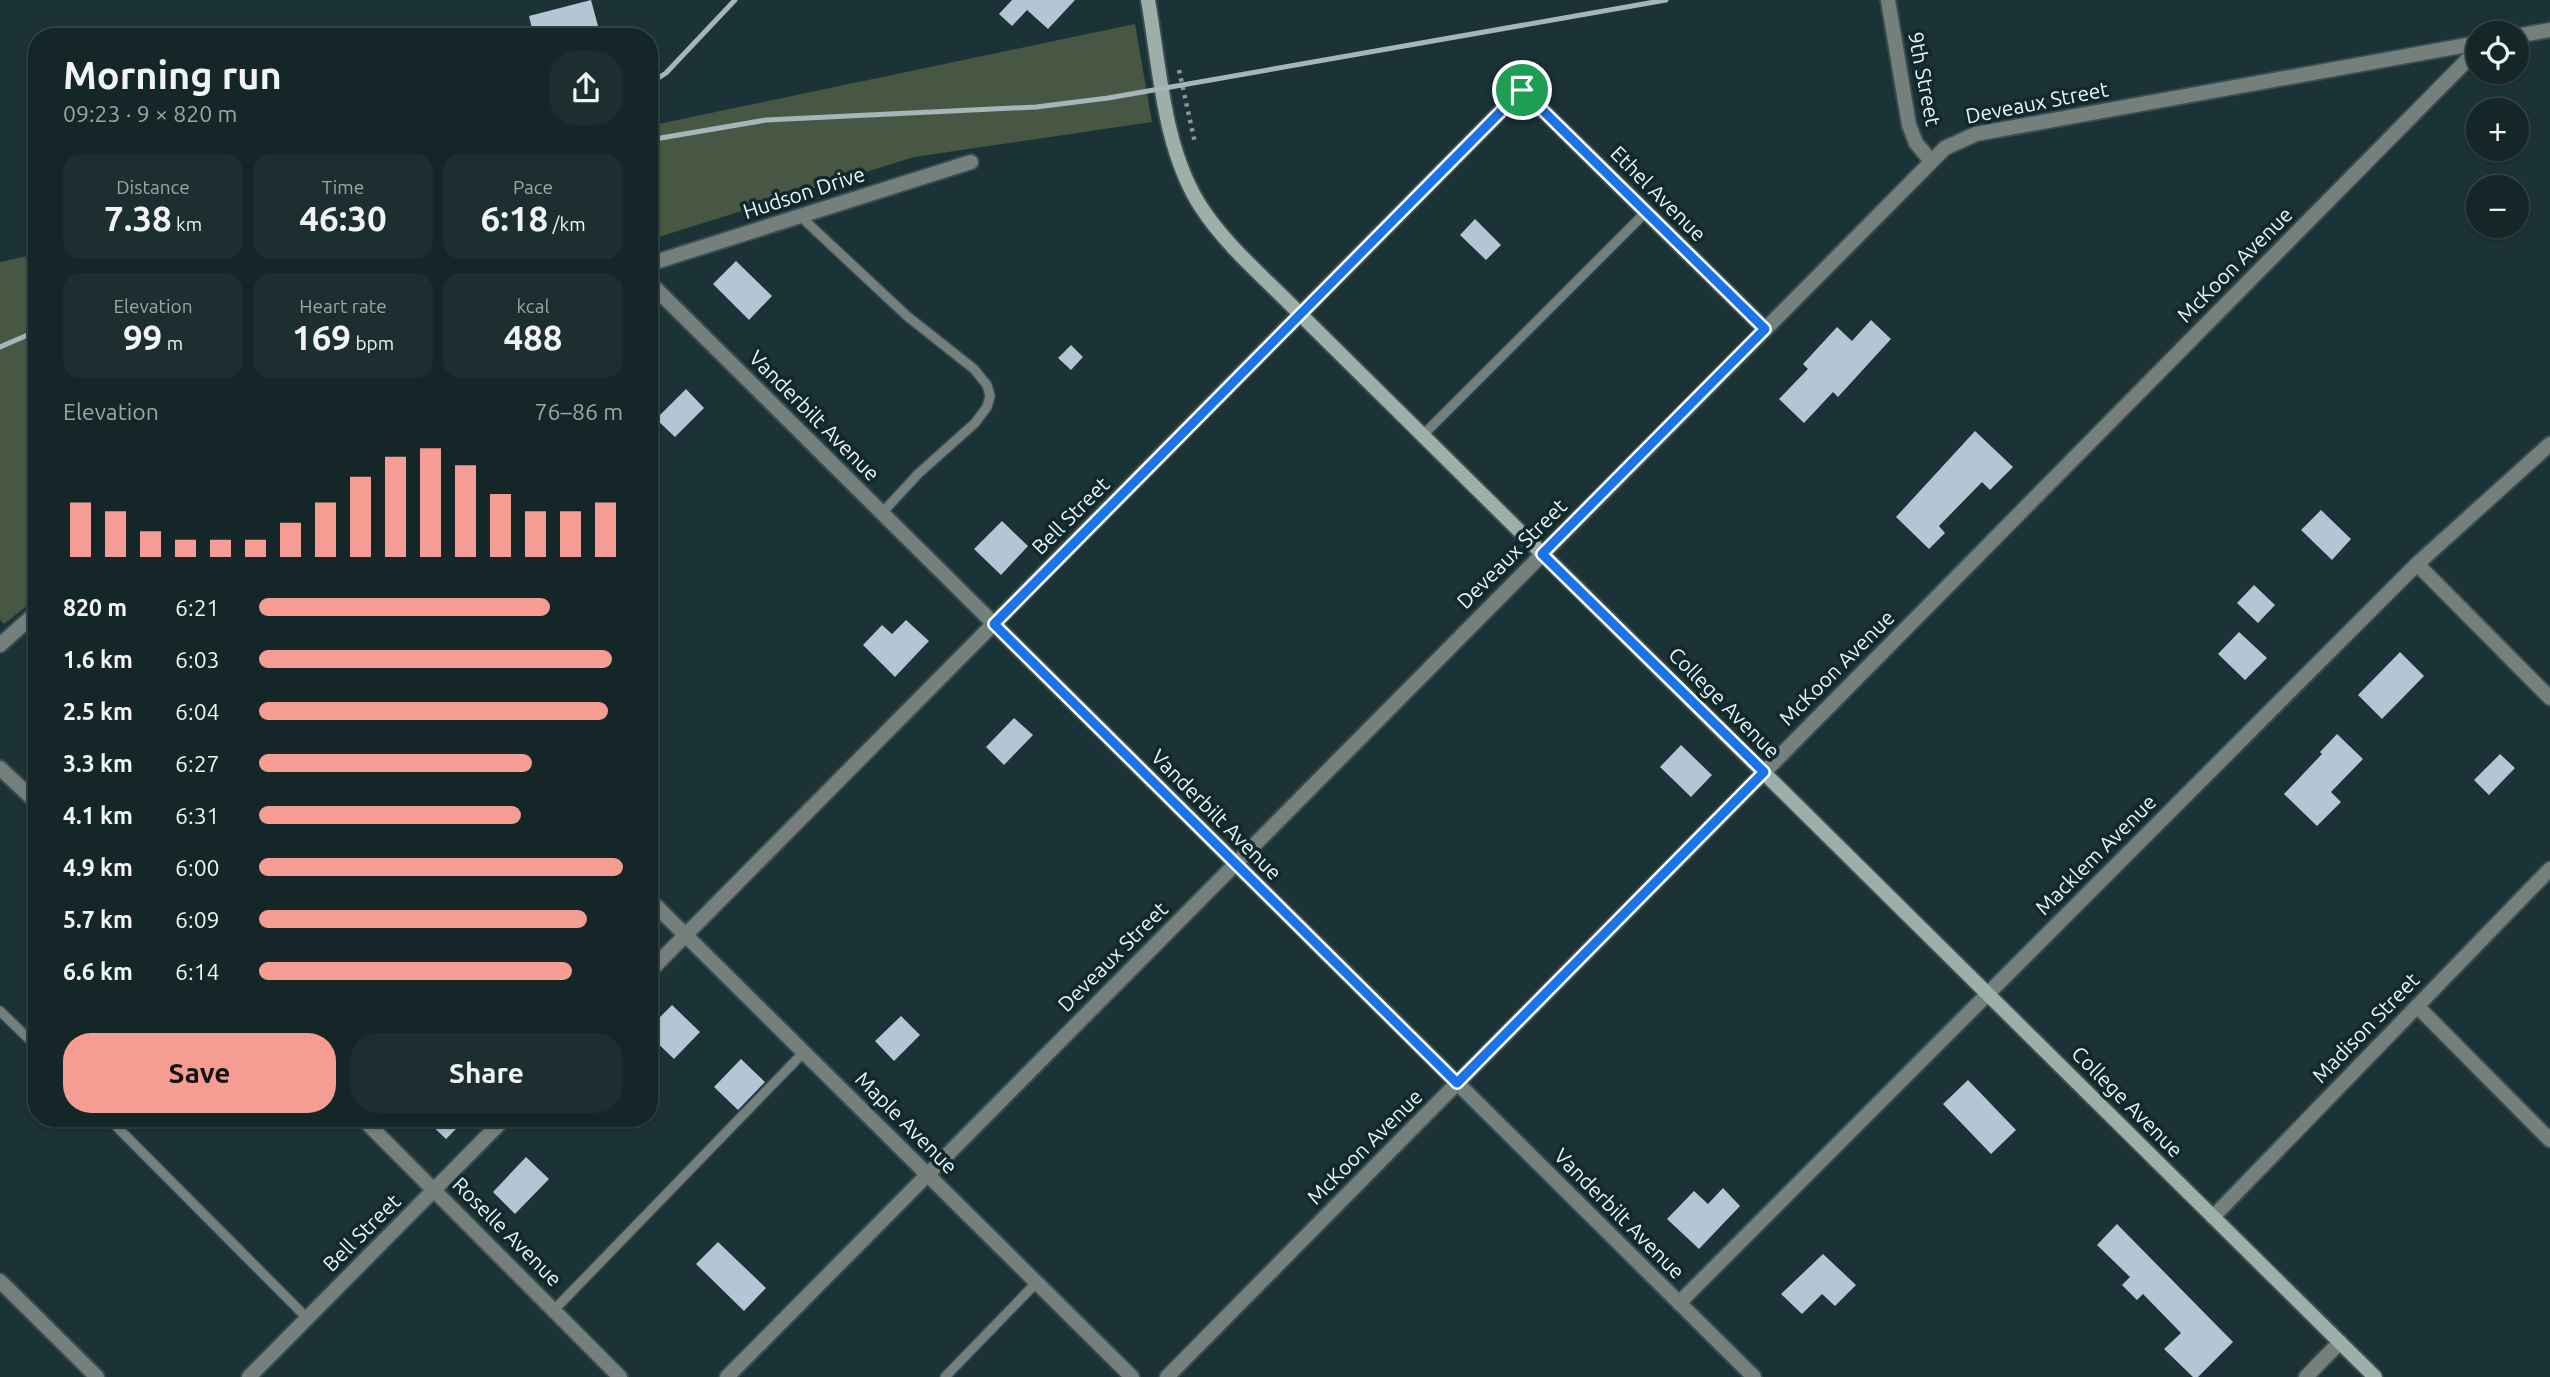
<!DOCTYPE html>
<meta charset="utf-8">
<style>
body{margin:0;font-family:Ubuntu,sans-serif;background:#1d2e30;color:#f1f3f6;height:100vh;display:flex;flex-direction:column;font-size:26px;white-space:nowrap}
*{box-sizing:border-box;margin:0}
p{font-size:23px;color:#9da5a8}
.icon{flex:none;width:38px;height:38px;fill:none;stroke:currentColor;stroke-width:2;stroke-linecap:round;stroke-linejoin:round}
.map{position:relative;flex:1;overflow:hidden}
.details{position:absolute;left:28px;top:28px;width:630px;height:1099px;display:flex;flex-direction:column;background:#142628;border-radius:28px;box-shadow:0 2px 5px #0004,0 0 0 2px #334345}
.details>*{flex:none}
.fabs{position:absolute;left:2466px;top:21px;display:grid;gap:14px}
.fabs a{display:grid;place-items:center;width:63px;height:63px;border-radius:50%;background:#142628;box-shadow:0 2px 5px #0004,0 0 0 2px #334345;font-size:35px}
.pin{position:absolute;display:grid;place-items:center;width:60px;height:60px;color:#fff;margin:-30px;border:4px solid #fff;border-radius:50%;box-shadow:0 2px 7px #0007}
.round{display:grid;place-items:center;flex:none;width:74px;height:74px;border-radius:28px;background:#1d2e30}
.overview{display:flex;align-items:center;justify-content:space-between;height:119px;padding:0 35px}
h1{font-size:38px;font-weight:600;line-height:52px}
.metrics{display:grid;grid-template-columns:repeat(3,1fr);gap:10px;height:119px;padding:7px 35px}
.metrics div{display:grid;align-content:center;border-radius:18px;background:#1d2e30;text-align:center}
.metrics b{font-size:35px;font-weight:600}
.metrics small{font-size:19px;font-weight:400}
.metrics p{font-size:19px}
.chart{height:196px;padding:14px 35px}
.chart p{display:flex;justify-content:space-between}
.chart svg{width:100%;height:126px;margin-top:7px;stroke:#f59c93;stroke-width:6}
.cta{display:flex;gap:14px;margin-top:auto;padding:14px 35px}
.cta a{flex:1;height:80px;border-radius:28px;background:#f59c93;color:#111;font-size:28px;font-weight:600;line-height:80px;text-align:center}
.cta a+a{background:#1d2e30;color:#f1f3f6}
ul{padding:0 35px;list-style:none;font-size:23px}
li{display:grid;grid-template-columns:112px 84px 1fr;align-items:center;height:52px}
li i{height:18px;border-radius:9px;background:#f59c93}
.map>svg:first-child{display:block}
.green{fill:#475744}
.building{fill:#b4c5d6}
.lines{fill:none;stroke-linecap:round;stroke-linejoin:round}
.lane-casing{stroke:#384e51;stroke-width:12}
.street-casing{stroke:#384e51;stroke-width:18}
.secondary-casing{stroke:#384e51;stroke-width:18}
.path{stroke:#85979b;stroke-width:4.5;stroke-dasharray:3.5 5;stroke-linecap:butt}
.lane{stroke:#75807d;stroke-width:9}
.street{stroke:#75807d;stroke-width:14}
.secondary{stroke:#9eafaa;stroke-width:14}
.rail{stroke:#a5b6b9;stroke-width:5}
.route-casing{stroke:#fff;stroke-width:14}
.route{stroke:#1a73e8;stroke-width:9}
.labels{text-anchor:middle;stroke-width:7;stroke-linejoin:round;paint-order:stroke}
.street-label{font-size:21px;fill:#e9f7fa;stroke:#11282c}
</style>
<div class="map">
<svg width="2550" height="1377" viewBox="0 0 2550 1377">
<rect width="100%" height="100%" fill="#1b3236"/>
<path class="green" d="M1135 24 1152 122 914 157 649 240V126Z
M37 254V598L4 624 0 620V262Z"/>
<path class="building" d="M591 0 601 37H534L529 16Z
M1012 0H1075L1048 29 1027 10 1012 26 999 14Z
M1475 219 1501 245 1486 260 1460 235Z
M736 261 772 296 749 320 713 284Z
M1871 320 1891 339 1838 397 1833 392 1804 423 1779 399 1808 369 1803 364 1837 327 1852 341Z
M1071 345 1083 357 1071 370 1058 358Z
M686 389 704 408 675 437 656 419Z
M1975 431 2013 467 1990 490 1982 482 1939 526 1945 533 1929 549 1896 517Z
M2321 510 2351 539 2332 560 2301 530Z
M1002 521 1028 546 1001 575 974 549Z
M2254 585 2275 605 2258 623 2237 603Z
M906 620 929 641 895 677 863 645 882 625 892 634Z
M2239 632 2267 658 2245 680 2218 654Z
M2400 652 2424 676 2382 719 2358 695Z
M1014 718 1033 735 1004 765 986 747Z
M2337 734 2363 759 2331 792 2341 802 2317 826 2284 794 2322 754 2320 752Z
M1681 745 1712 775 1691 797 1660 767Z
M2500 754 2515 768 2489 795 2474 780Z
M672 1005 700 1032 674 1059 649 1035V1028Z
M901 1016 920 1035 894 1061 875 1041Z
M741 1059 765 1082 738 1110 714 1087Z
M1968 1080 2016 1130 1991 1154 1943 1104Z
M424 1118H467L446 1139Z
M526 1157 549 1179 515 1214 493 1192Z
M1723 1188 1740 1206 1699 1249 1667 1219 1694 1191 1708 1204Z
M2117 1224 2233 1342 2198 1377H2193L2164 1349 2181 1333 2143 1294 2137 1300 2122 1285 2130 1277 2097 1245Z
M718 1242 766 1288 744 1311 696 1264Z
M1823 1254 1856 1285 1835 1306 1822 1294 1802 1314 1781 1294Z"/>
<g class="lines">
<defs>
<path id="lane" d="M800 216 907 316 974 369 987 385 990 396 987 407 975 423 918 474 882 513
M1423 435 1646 212
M0 1011 37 1047
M108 1118 307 1318
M554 1310 804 1052
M945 1377 1037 1282"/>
<path id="street" d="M1888 0 1909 125 1916 143 1931 161
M2516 36 2550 30
M649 264 971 162
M649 282 1754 1377
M2417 564 2550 698
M0 645 37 612
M0 768 37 803
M649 899 1132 1377
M649 972 1522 90 1765 329
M2417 1006 2550 1140
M362 1118 620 1377
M2213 1217 2550 869
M0 1281 97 1377
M1679 1303 2417 564 2550 444
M249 1377 505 1118
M727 1377 1945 148 1976 134 2478 43
M1167 1377 2478 49
M2306 1377 2340 1342"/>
<path id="secondary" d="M1148 0C1160 68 1163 148 1201 207 1227 247 1267 280 1300 314L2375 1377"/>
</defs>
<use href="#lane" class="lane-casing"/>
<use href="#street" class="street-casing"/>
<use href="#secondary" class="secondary-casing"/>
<path class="path" d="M1179 70 1195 143"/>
<use href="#lane" class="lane"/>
<use href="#street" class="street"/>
<use href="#secondary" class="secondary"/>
<path class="rail" d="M649 84 666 73 735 0
M649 140 766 120 1036 107 1108 98 1666 0
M0 347 37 331"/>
</g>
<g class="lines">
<defs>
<path id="route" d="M1522 90 1765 329 1542 554 1764 772 1457 1083 994 624Z"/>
</defs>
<use href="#route" class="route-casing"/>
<use href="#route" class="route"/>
</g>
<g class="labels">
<g class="street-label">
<text transform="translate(1924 79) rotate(79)" y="7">9th Street</text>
<text transform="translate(2037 103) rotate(-11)" y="7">Deveaux Street</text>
<text transform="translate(804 193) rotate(-18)" y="7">Hudson Drive</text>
<text transform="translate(1658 194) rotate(45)" y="7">Ethel Avenue</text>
<text transform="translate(2235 265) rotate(-45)" y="7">McKoon Avenue</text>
<text transform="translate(814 416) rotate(45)" y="7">Vanderbilt Avenue</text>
<text transform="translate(1071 516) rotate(-45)" y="7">Bell Street</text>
<text transform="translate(1512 554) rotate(-45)" y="7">Deveaux Street</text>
<text transform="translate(1837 668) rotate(-45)" y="7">McKoon Avenue</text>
<text transform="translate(1724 703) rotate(45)" y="7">College Avenue</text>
<text transform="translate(1216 815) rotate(45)" y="7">Vanderbilt Avenue</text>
<text transform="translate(2096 855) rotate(-45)" y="7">Macklem Avenue</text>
<text transform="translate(1113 957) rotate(-45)" y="7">Deveaux Street</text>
<text transform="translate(2366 1028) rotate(-46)" y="7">Madison Street</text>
<text transform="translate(2127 1102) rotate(45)" y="7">College Avenue</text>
<text transform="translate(906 1123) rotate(45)" y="7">Maple Avenue</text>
<text transform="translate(1365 1147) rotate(-45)" y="7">McKoon Avenue</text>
<text transform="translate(1619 1214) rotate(45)" y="7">Vanderbilt Avenue</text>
<text transform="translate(507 1232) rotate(45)" y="7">Roselle Avenue</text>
<text transform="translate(362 1233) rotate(-45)" y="7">Bell Street</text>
</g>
</g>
</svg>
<div class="fabs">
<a><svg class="icon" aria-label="locate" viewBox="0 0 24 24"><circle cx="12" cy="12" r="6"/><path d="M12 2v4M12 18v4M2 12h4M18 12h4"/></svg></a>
<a>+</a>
<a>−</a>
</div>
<div class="pin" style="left:1522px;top:90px;background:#1e9e55"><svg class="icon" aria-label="arrive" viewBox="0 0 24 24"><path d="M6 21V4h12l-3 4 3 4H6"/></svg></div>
<section class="details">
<div class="overview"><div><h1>Morning run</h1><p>09:23 · 9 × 820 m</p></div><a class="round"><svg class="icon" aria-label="share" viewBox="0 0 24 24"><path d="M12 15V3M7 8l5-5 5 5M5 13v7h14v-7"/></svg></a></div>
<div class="metrics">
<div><p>Distance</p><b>7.38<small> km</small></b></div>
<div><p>Time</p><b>46:30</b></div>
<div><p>Pace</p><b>6:18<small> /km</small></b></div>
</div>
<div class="metrics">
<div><p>Elevation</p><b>99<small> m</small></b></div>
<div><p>Heart rate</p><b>169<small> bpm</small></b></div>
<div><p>kcal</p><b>488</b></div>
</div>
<div class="chart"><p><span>Elevation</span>76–86 m</p>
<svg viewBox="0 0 160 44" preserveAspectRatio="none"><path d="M5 44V25M15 44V28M25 44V35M35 44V38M45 44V38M55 44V38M65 44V32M75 44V25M85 44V16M95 44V9M105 44V6M115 44V12M125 44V22M135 44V28M145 44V28M155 44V25"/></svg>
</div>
<ul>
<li><b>820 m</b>6:21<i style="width:80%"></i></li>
<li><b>1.6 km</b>6:03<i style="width:97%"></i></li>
<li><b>2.5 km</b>6:04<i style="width:96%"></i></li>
<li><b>3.3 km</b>6:27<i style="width:75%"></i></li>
<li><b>4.1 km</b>6:31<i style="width:72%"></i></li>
<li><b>4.9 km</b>6:00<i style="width:100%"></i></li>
<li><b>5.7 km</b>6:09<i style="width:90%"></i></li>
<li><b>6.6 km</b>6:14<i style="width:86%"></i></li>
</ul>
<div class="cta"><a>Save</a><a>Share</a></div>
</section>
</div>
